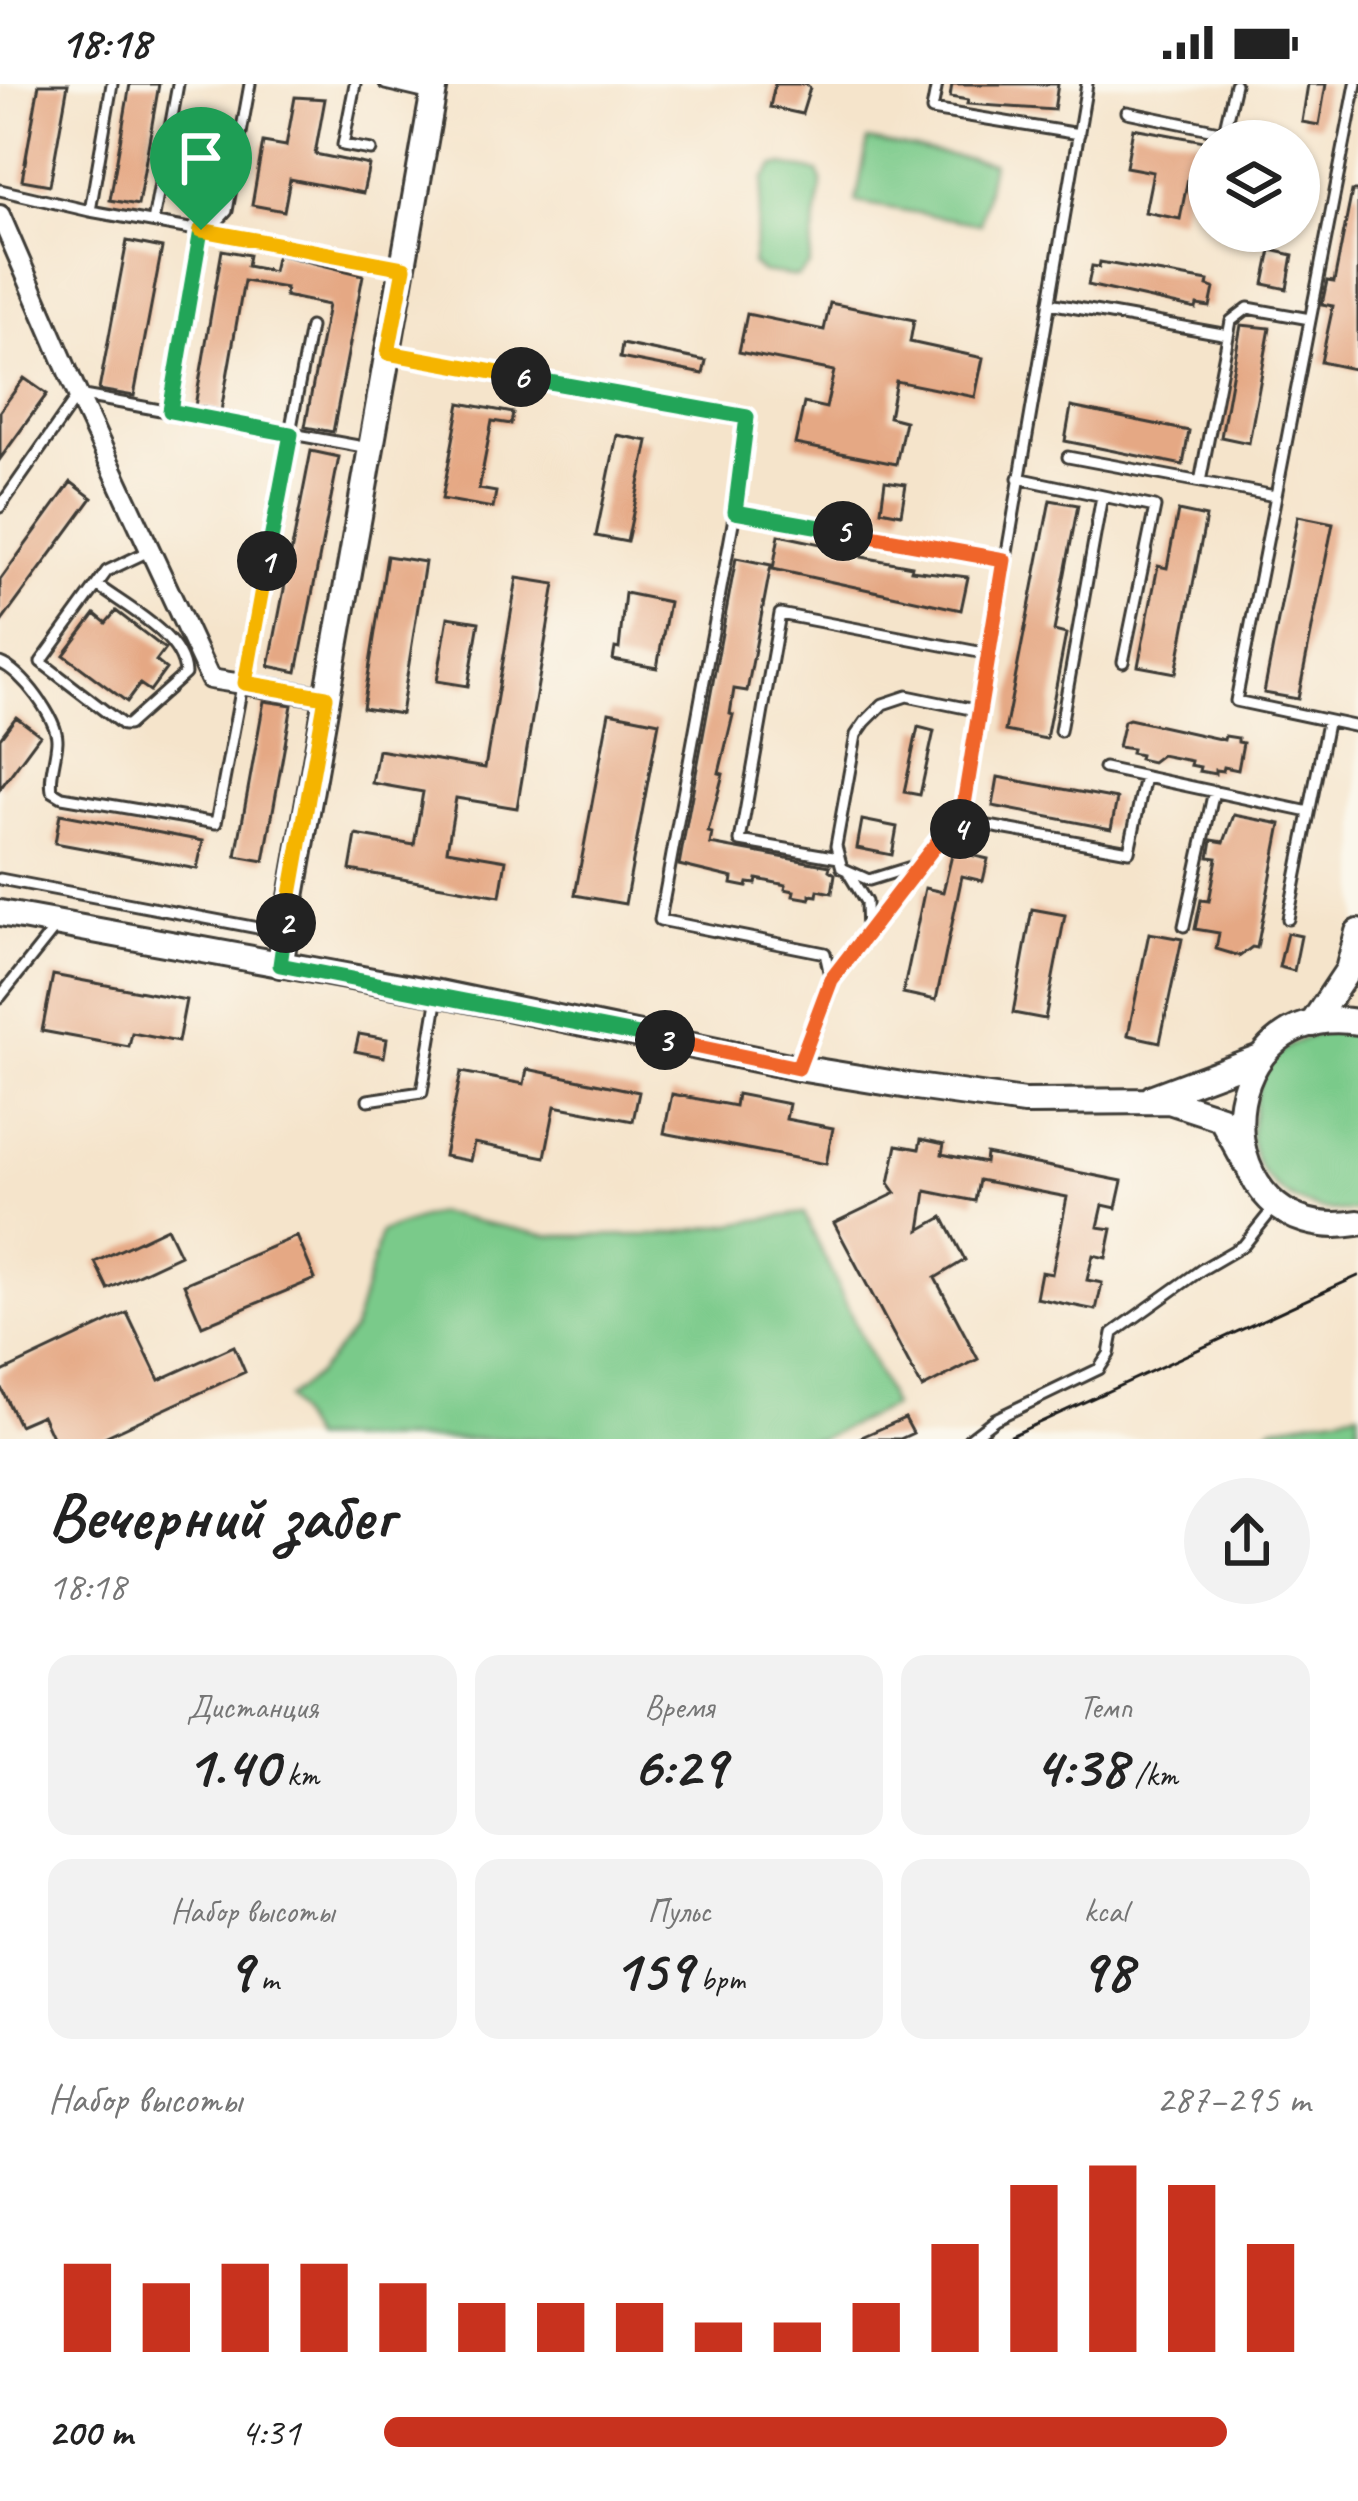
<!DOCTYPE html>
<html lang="ru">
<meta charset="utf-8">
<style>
body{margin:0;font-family:Caveat,sans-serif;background:#f2f2f2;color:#222;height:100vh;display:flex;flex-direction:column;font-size:45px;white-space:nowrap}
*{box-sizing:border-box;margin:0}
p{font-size:39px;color:#767676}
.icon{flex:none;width:66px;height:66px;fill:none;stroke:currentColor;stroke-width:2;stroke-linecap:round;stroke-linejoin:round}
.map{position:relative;height:1355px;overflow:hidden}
.panel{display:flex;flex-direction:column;background:#fff;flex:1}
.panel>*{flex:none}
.buttons{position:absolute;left:1188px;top:36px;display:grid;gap:24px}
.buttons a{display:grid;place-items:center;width:132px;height:132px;border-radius:50%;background:#fff;box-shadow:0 3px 9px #0004;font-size:60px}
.pin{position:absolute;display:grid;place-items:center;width:102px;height:102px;color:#fff;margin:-123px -51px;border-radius:50% 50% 50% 0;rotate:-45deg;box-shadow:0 0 12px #0007}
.pin .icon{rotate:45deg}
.km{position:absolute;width:60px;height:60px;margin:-30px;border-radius:50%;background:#222;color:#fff;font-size:33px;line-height:60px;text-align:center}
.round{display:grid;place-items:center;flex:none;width:126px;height:126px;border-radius:63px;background:#f2f2f2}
.summary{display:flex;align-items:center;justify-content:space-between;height:204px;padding:0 48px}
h1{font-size:66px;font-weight:800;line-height:90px}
.figures{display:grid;grid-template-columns:repeat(3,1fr);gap:18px;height:204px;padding:12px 48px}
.figures div{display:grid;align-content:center;border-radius:24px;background:#f2f2f2;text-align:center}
.figures b{font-size:60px;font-weight:800}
.figures small{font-size:33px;font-weight:400}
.figures p{font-size:33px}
.chart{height:336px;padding:24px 48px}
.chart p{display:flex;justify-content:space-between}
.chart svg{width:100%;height:216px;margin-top:12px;stroke:#c8321e;stroke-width:6}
ul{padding:0 48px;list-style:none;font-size:39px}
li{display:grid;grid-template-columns:192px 144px 1fr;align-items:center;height:90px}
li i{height:30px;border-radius:15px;background:#c8321e}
.status{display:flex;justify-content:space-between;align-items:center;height:84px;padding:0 60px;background:#fff;direction:ltr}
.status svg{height:33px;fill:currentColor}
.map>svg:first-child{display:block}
.green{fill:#7aca8a;stroke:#4b7353;stroke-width:3}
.building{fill:#e5a884}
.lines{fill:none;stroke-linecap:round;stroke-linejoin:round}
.lane-casing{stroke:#3d3a36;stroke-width:15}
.street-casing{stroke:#3d3a36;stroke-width:24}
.secondary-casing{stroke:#3d3a36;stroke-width:30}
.lane{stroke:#fff;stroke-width:9}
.street{stroke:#fff;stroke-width:18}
.secondary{stroke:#fff;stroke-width:24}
.tram{stroke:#1c1c1c;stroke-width:3}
.split-1-casing{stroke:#fff;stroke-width:24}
.split-2-casing{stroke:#fff;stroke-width:24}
.split-3-casing{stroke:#fff;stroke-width:24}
.split-4-casing{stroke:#fff;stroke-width:24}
.split-5-casing{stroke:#fff;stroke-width:24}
.split-6-casing{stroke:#fff;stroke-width:24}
.split-7-casing{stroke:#fff;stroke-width:24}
.split-1{stroke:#22a559;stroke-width:15}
.split-2{stroke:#f5b400;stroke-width:15}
.split-3{stroke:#22a559;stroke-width:15}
.split-4{stroke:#f0652b;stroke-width:15}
.split-5{stroke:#f0652b;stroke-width:15}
.split-6{stroke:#22a559;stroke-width:15}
.split-7{stroke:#f5b400;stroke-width:15}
</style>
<div class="status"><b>18:18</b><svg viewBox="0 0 49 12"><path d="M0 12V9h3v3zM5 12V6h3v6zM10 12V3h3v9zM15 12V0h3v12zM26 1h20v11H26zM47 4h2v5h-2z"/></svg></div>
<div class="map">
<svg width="1358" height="1355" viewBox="0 0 1358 1355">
<rect width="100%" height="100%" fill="#fbf7ec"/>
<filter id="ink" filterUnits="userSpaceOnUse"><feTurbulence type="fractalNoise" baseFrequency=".00833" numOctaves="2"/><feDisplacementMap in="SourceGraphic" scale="24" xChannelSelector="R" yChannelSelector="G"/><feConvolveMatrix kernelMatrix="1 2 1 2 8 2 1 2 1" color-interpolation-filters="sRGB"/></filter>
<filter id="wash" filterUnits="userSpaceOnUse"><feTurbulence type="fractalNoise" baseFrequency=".004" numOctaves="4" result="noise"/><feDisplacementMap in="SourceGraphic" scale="48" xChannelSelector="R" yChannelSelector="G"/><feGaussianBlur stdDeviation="2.7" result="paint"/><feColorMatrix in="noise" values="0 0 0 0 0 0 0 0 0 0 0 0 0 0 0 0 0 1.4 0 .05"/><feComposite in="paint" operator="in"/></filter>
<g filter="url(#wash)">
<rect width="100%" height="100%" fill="#f5e4cb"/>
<path class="green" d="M868 56 992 79 980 140 856 118Z
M783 81 818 88 822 96 809 182 797 193 762 188 752 180 764 95 774 82Z
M1331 946 1358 948V1127C1312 1132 1258 1108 1251 1056 1249 1045 1254 1030 1255 1019 1258 999 1264 983 1280 969 1295 956 1312 951 1331 946Z
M436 1129 549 1152 660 1151 804 1129 893 1322 820 1355H311L287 1314 316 1291 353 1247 381 1148Z
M1358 1327V1355H1269L1268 1345 1274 1342Z"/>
<g id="blocks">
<path class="building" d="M39 0H68L50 101 22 96Z
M130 0H159L138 121 110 116Z
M775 0H806L810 4 802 30 770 23Z
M952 0H1058L1054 26 967 20 968 16 950 13Z
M1308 0H1326L1319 41 1302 38Z
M295 13 325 15 315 70 369 81 363 109 290 95 284 127 252 121 263 58 286 62Z
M1133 44 1209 58V98L1188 94 1180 135 1145 128 1153 88 1126 83Z
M1352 107H1358V286L1321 278 1333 222 1322 220 1327 197 1334 198Z
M127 157 162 164 134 312 99 306Z
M222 166 249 171 247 182 273 187 277 170 363 191 333 348 305 343 328 221 285 212 286 204 244 197 221 327 195 322Z
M1271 166 1293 171 1287 205 1264 200Z
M1100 178 1208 197 1207 202 1214 204 1210 223 1197 221 1196 225 1088 201 1092 182 1099 183Z
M830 219 914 236 910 258 983 274 975 313 896 297 889 333 905 337 896 380 795 360 804 319 826 324 834 287 739 268 747 230 824 246Z
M1241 241 1270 244 1249 359 1221 353Z
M622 260 706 277 703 290 620 274Z
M24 294 47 310 0 375V327Z
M460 319 513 329 511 340 492 337 479 405 496 408 493 424 442 415Z
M1071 323 1189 347 1183 381 1065 357Z
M617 351 648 357 627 458 596 452Z
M311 367 339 373 297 588 269 582Z
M885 397 906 400 901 430 881 426Z
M71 398 92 414 0 540V496Z
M1050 416 1078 421 1054 547 1066 550 1046 655 1005 647Z
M1178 427 1206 433 1176 589 1138 582 1158 482 1167 484Z
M1298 432 1333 439 1298 615 1264 609Z
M779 451 863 469 862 473 912 482 911 486 968 493 961 526 773 485Z
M387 472 425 478 401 630 363 624Z
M736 474 771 481 747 607 734 605 730 630 733 631 719 689 723 690 708 748 712 749 710 760 830 782 829 786 835 790 832 809 818 806 817 812 810 811V815L793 812 794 807 785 805 786 801 757 795 756 800 748 799 747 803 732 800 733 794 679 781Z
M517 494 555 500 517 724 456 714 447 766 506 776 500 812 350 786 356 751 414 761 423 708 372 699 378 666 485 684Z
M625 509 669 518 657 584 613 576 615 564 619 565Z
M116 527 165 565 156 577 166 585 150 607 140 600 127 618 64 571 95 530 106 539Z
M448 533 479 538 468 602 437 597Z
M264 617 292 621 264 777 236 772Z
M609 628 659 638 625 820 575 811Z
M16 633 40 651 0 705V654Z
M1129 635 1224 656 1225 652 1238 654V658L1243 659 1238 686 1224 683 1223 687 1215 686V690L1199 687 1200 683 1190 681 1191 677 1161 671 1152 678 1139 675 1140 671 1131 669 1132 665 1118 663 1124 637Z
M918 643 934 647 920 711 904 708Z
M998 693 1117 715 1111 745 993 722Z
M60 730 203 757 197 785 55 759Z
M1234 731 1281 740 1257 864 1252 863 1240 872 1216 865 1219 849 1195 845 1201 816 1209 817 1217 774 1209 773 1212 756 1224 758Z
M862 736 897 743 892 771 857 764Z
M953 767 988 775 983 797 962 792 936 916 903 909 925 804 943 808Z
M1032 825 1065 831 1045 935 1013 929Z
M1149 849 1182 855 1160 958 1128 951Z
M1287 849 1301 852 1294 887 1279 883Z
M53 891 186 916 178 958 132 949 129 963 42 947Z
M359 950 387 955 384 973 355 967Z
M527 985 639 1008 633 1037 555 1022 545 1073 474 1059 470 1077 444 1072 461 988 524 1000Z
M672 1010 735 1022 737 1010 789 1020 786 1035 833 1044 826 1080 664 1049Z
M921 1055 944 1060 942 1070 985 1079 986 1070 1122 1097 1116 1124 1103 1121 1098 1143 1112 1145 1106 1174 1093 1171 1087 1196 1102 1199 1096 1226 1036 1214 1041 1188 1052 1190 1067 1113 979 1096 975 1117 926 1107 920 1146 943 1133 965 1176 935 1194 978 1275 922 1304 834 1139 896 1109 889 1099 897 1061 919 1065Z
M167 1144 180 1171 108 1205 95 1178Z
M297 1152 315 1195 202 1242 184 1200Z
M127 1229 159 1296 234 1262 245 1288 100 1355H53L42 1331 19 1341 0 1302V1289Z
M905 1334 913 1349 900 1355H857Z"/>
</g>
</g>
<g filter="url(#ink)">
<use href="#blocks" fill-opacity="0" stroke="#3d3a36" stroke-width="3"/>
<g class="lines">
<defs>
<path id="lane" d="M112 0 90 127 401 183
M355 0 343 61 371 66
M385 0 432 11
M937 0 932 26 1079 50
M1356 0 1236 617 1358 643
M1127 28 1224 48 1235 0
M0 106 90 127
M153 138 178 0
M1049 219 1228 251
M388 269 747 333 735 428 660 836 825 869 831 896
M170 327 202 142 216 139 227 127 250 0
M1068 373 1275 412
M1018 394 1155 423 1123 578
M1200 398 1231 237 1248 224 1310 235
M0 423 78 311 369 364
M735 428 1004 476
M97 501C126 523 183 551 185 590L128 641H123L41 578 107 487 151 466
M0 579C21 586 58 635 57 657 56 675 49 690 52 707L62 713 216 739 310 243
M1060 647 1102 412
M1104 684 1309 728
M961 737 1129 767 1145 693
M839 774 740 757 780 530 989 570
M921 780 869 796 842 784 836 762 856 651 865 638 883 620 907 612 980 627
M849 790 866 818 867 851
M0 795 284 849
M1288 835 1327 639
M1184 842 1214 707
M0 913 55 844
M799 979 831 896 947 747 959 750 1087 0
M368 1016 422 1008 438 912
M969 1355 995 1335 1099 1285 1109 1270 1113 1249 1201 1186 1244 1161 1277 1120"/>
<path id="street" d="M0 131 78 311 210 595 327 613"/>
<path id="secondary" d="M0 829 439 909 798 984 909 1002 1024 1018 1169 1017 1221 1034 1245 1078
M280 881 435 0
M1358 938C1201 914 1201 1165 1358 1139
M1312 940 1348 886 1358 848
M1153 1013 1260 973"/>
</defs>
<use href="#lane" class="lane-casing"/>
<use href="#street" class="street-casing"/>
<use href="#secondary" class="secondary-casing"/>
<use href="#lane" class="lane"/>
<use href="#street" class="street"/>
<use href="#secondary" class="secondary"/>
<path class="tram" d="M1004 1355 1358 1192"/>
</g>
</g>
<g class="lines" filter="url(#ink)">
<defs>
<path id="split-1" d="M201 146 170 327 291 350 267 477"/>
<path id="split-2" d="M267 477 245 599 326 613 286 839"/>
<path id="split-3" d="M286 839 280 881 665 956"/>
<path id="split-4" d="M665 956 798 984 831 896 946 747 959 750 960 745"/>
<path id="split-5" d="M843 447 1004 476 960 745"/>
<path id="split-6" d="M521 293 747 333 735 428 843 447"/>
<path id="split-7" d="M201 146 404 184 388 269 521 293"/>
</defs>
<use href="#split-1" class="split-1-casing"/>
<use href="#split-2" class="split-2-casing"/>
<use href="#split-3" class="split-3-casing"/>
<use href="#split-4" class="split-4-casing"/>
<use href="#split-5" class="split-5-casing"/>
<use href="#split-6" class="split-6-casing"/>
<use href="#split-7" class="split-7-casing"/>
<use href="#split-1" class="split-1"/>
<use href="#split-2" class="split-2"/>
<use href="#split-3" class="split-3"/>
<use href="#split-4" class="split-4"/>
<use href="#split-5" class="split-5"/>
<use href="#split-6" class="split-6"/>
<use href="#split-7" class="split-7"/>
</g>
</svg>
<div class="buttons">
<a><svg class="icon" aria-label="layers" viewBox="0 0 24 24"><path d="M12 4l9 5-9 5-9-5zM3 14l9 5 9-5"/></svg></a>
</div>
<div class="pin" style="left:201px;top:146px;background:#1e9e55"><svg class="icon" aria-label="arrive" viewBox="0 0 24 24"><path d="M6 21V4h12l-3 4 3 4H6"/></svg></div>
<b class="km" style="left:267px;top:477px">1</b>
<b class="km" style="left:286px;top:839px">2</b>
<b class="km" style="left:665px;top:956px">3</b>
<b class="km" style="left:960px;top:745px">4</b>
<b class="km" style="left:843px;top:447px">5</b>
<b class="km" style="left:521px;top:293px">6</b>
</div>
<section class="panel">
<div class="summary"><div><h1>Вечерний забег</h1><p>18:18</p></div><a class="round"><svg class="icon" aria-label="share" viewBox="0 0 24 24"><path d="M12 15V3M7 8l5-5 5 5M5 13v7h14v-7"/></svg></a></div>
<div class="figures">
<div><p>Дистанция</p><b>1.40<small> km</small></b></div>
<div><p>Время</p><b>6:29</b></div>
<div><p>Темп</p><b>4:38<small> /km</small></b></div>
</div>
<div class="figures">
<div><p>Набор высоты</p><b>9<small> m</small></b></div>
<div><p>Пульс</p><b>159<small> bpm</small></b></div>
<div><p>kcal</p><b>98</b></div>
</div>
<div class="chart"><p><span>Набор высоты</span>287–295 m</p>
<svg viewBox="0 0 160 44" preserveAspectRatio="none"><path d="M5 44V26M15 44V30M25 44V26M35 44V26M45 44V30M55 44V34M65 44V34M75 44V34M85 44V38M95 44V38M105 44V34M115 44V22M125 44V10M135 44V6M145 44V10M155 44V22"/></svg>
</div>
<ul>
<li><b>200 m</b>4:31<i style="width:91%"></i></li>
</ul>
</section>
